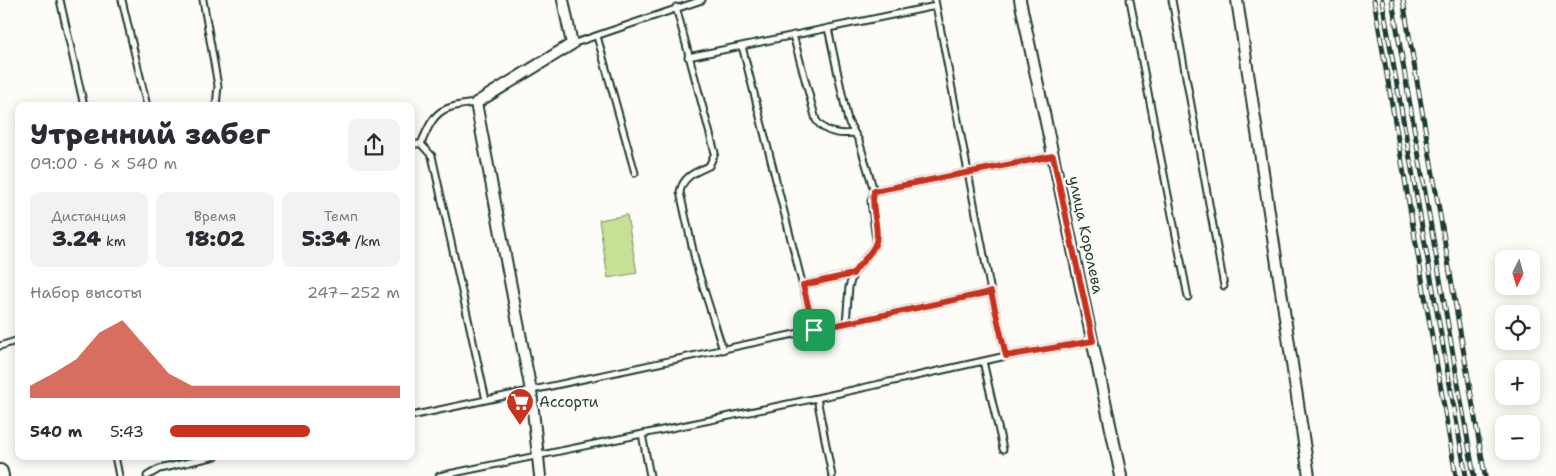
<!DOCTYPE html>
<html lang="ru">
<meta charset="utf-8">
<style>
body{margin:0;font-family:"Shantell Sans",sans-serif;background:#f2f2f3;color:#2b2b33;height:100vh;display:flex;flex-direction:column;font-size:19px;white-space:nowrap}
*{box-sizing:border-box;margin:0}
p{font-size:16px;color:#7c7c81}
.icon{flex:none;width:28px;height:28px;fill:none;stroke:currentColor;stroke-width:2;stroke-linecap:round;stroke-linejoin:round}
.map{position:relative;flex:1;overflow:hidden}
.sheet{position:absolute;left:15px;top:102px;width:400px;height:358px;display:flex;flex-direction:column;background:#fff;border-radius:10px;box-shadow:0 2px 12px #0003}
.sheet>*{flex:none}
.needle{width:32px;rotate:185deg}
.fabs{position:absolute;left:1495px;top:250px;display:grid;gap:10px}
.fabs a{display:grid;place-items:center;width:45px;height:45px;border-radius:10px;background:#fff;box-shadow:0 2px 12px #0003;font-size:25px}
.pin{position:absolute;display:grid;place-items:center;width:42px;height:42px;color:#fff;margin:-21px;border-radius:10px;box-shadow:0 2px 8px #0006}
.round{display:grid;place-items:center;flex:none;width:52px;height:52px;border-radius:10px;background:#f2f2f3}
.overview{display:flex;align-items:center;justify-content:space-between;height:85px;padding:0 15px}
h1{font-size:28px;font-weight:800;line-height:38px}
.stats{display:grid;grid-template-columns:repeat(3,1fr);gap:8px;height:85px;padding:5px 15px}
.stats div{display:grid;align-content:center;border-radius:10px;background:#f2f2f3;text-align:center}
.stats b{font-size:21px;font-weight:800}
.stats small{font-size:14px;font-weight:400}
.stats p{font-size:14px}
.chart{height:140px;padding:10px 15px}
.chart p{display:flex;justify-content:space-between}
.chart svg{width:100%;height:90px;margin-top:5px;fill:#c8321e;opacity:.7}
ul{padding:0 15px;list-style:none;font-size:16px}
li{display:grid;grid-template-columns:80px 60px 1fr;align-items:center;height:38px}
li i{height:12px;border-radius:6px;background:#c8321e}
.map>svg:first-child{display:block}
.green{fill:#c8e096;stroke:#748e65}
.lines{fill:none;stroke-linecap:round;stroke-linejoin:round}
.lane-casing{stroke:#1f3d34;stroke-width:9}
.street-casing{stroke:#1f3d34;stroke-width:14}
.secondary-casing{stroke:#1f3d34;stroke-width:18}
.lane{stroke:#fdfcf7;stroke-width:5}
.street{stroke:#fdfcf7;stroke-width:10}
.secondary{stroke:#fdfcf7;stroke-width:14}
.rail-casing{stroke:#1f3d34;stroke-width:5}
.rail{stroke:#fdfcf7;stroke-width:3;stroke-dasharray:9;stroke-linecap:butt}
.route-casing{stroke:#fff;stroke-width:10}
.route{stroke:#c8321e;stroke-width:6}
.labels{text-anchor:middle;stroke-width:5;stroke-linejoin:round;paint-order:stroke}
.street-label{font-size:15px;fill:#1f3d34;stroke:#fdfcf7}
.poi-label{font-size:15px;fill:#1f3d34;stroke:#fdfcf7;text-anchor:start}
</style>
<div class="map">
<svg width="1556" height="476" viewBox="0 0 1556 476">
<rect width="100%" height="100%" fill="#fdfcf7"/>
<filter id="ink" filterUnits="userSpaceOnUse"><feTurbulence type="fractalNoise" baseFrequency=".02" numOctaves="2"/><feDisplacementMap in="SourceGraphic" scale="10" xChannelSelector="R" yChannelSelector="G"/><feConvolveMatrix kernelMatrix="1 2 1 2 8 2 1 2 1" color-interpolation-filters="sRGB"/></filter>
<g filter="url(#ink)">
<path class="green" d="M627 215 637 273 608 278 599 220Z"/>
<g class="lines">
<defs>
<path id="lane" d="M60 0 84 106
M122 0 147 106
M203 0 218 86 216 106
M935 0 991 292 1006 356
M1130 0 1188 297
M1172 0 1224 286
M676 7 715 153 709 166C696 172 683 176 680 192L696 264 723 350
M828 28 848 121 859 141 874 191 871 201 876 240 874 247 853 274 849 287 846 323
M793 35 816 120C825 133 838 135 853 133
M597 36 635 173
M572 44 702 0
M742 46 814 330
M688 57 936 6
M411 144H421L432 156 486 400
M421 144C435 110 440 107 476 103
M874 191 1053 156
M803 285 853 274
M0 346 19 340
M983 361 1003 449
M817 398 832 476
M411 416 991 292
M642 434 650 476
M115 456 119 476
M147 476 159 469 216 456
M439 476 817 398 1006 356 1093 341"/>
<path id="street" d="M1020 0 1121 476
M1237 0 1309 476
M540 476 531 391 476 103 572 44 563 0"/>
<path id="secondary" d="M0 472 1 476"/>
</defs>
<use href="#lane" class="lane-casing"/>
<use href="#street" class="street-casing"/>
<use href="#secondary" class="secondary-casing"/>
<use href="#lane" class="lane"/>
<use href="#street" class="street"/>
<use href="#secondary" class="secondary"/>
<defs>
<path id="rail" d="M1374 0 1456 476
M1382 0 1466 476
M1392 0 1474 476
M1403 0 1485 476"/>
</defs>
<use href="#rail" class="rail-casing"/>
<use href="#rail" class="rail"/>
</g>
</g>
<g class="lines" filter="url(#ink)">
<defs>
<path id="route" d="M1053 156 1093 341 1006 356 991 292 814 330 803 285 853 274C859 263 872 255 876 242 880 227 870 208 874 191Z"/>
</defs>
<use href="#route" class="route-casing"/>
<use href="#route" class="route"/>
</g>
<defs>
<symbol id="supermarket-pin" viewBox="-11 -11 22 30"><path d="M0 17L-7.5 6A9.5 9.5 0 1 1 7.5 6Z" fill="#c8321e" stroke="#fdfcf7"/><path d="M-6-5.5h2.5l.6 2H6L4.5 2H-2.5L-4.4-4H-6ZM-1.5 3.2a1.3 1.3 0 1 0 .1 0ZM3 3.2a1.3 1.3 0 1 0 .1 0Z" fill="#fff"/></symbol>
</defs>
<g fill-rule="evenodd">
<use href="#supermarket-pin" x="504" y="386" width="32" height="43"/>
</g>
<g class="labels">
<g class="street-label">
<text transform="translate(1086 235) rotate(78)" y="5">улица Королева</text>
</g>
<g class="poi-label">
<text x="539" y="407">Ассорти</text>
</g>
</g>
</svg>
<div class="fabs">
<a><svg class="needle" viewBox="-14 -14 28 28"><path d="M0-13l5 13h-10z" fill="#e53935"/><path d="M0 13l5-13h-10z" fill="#7c7c81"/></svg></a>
<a><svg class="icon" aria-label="locate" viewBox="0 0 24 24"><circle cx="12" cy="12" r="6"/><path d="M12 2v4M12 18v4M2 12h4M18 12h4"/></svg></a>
<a>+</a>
<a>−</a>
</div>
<div class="pin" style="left:814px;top:330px;background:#1e9e55"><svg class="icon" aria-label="arrive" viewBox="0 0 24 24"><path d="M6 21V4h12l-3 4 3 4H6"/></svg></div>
<section class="sheet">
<div class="overview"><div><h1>Утренний забег</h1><p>09:00 · 6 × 540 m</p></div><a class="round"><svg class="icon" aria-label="share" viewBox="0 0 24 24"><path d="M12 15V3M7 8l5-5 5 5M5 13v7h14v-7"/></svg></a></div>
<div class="stats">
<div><p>Дистанция</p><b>3.24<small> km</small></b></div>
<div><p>Время</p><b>18:02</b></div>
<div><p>Темп</p><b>5:34<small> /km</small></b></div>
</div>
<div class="chart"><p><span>Набор высоты</span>247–252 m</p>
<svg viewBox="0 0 160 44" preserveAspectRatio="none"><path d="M0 44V38L10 32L20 25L30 12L40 6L50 19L60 32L70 38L80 38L90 38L100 38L110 38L120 38L130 38L140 38L150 38L160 38V44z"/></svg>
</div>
<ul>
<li><b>540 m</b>5:43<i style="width:61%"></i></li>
</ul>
</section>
</div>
